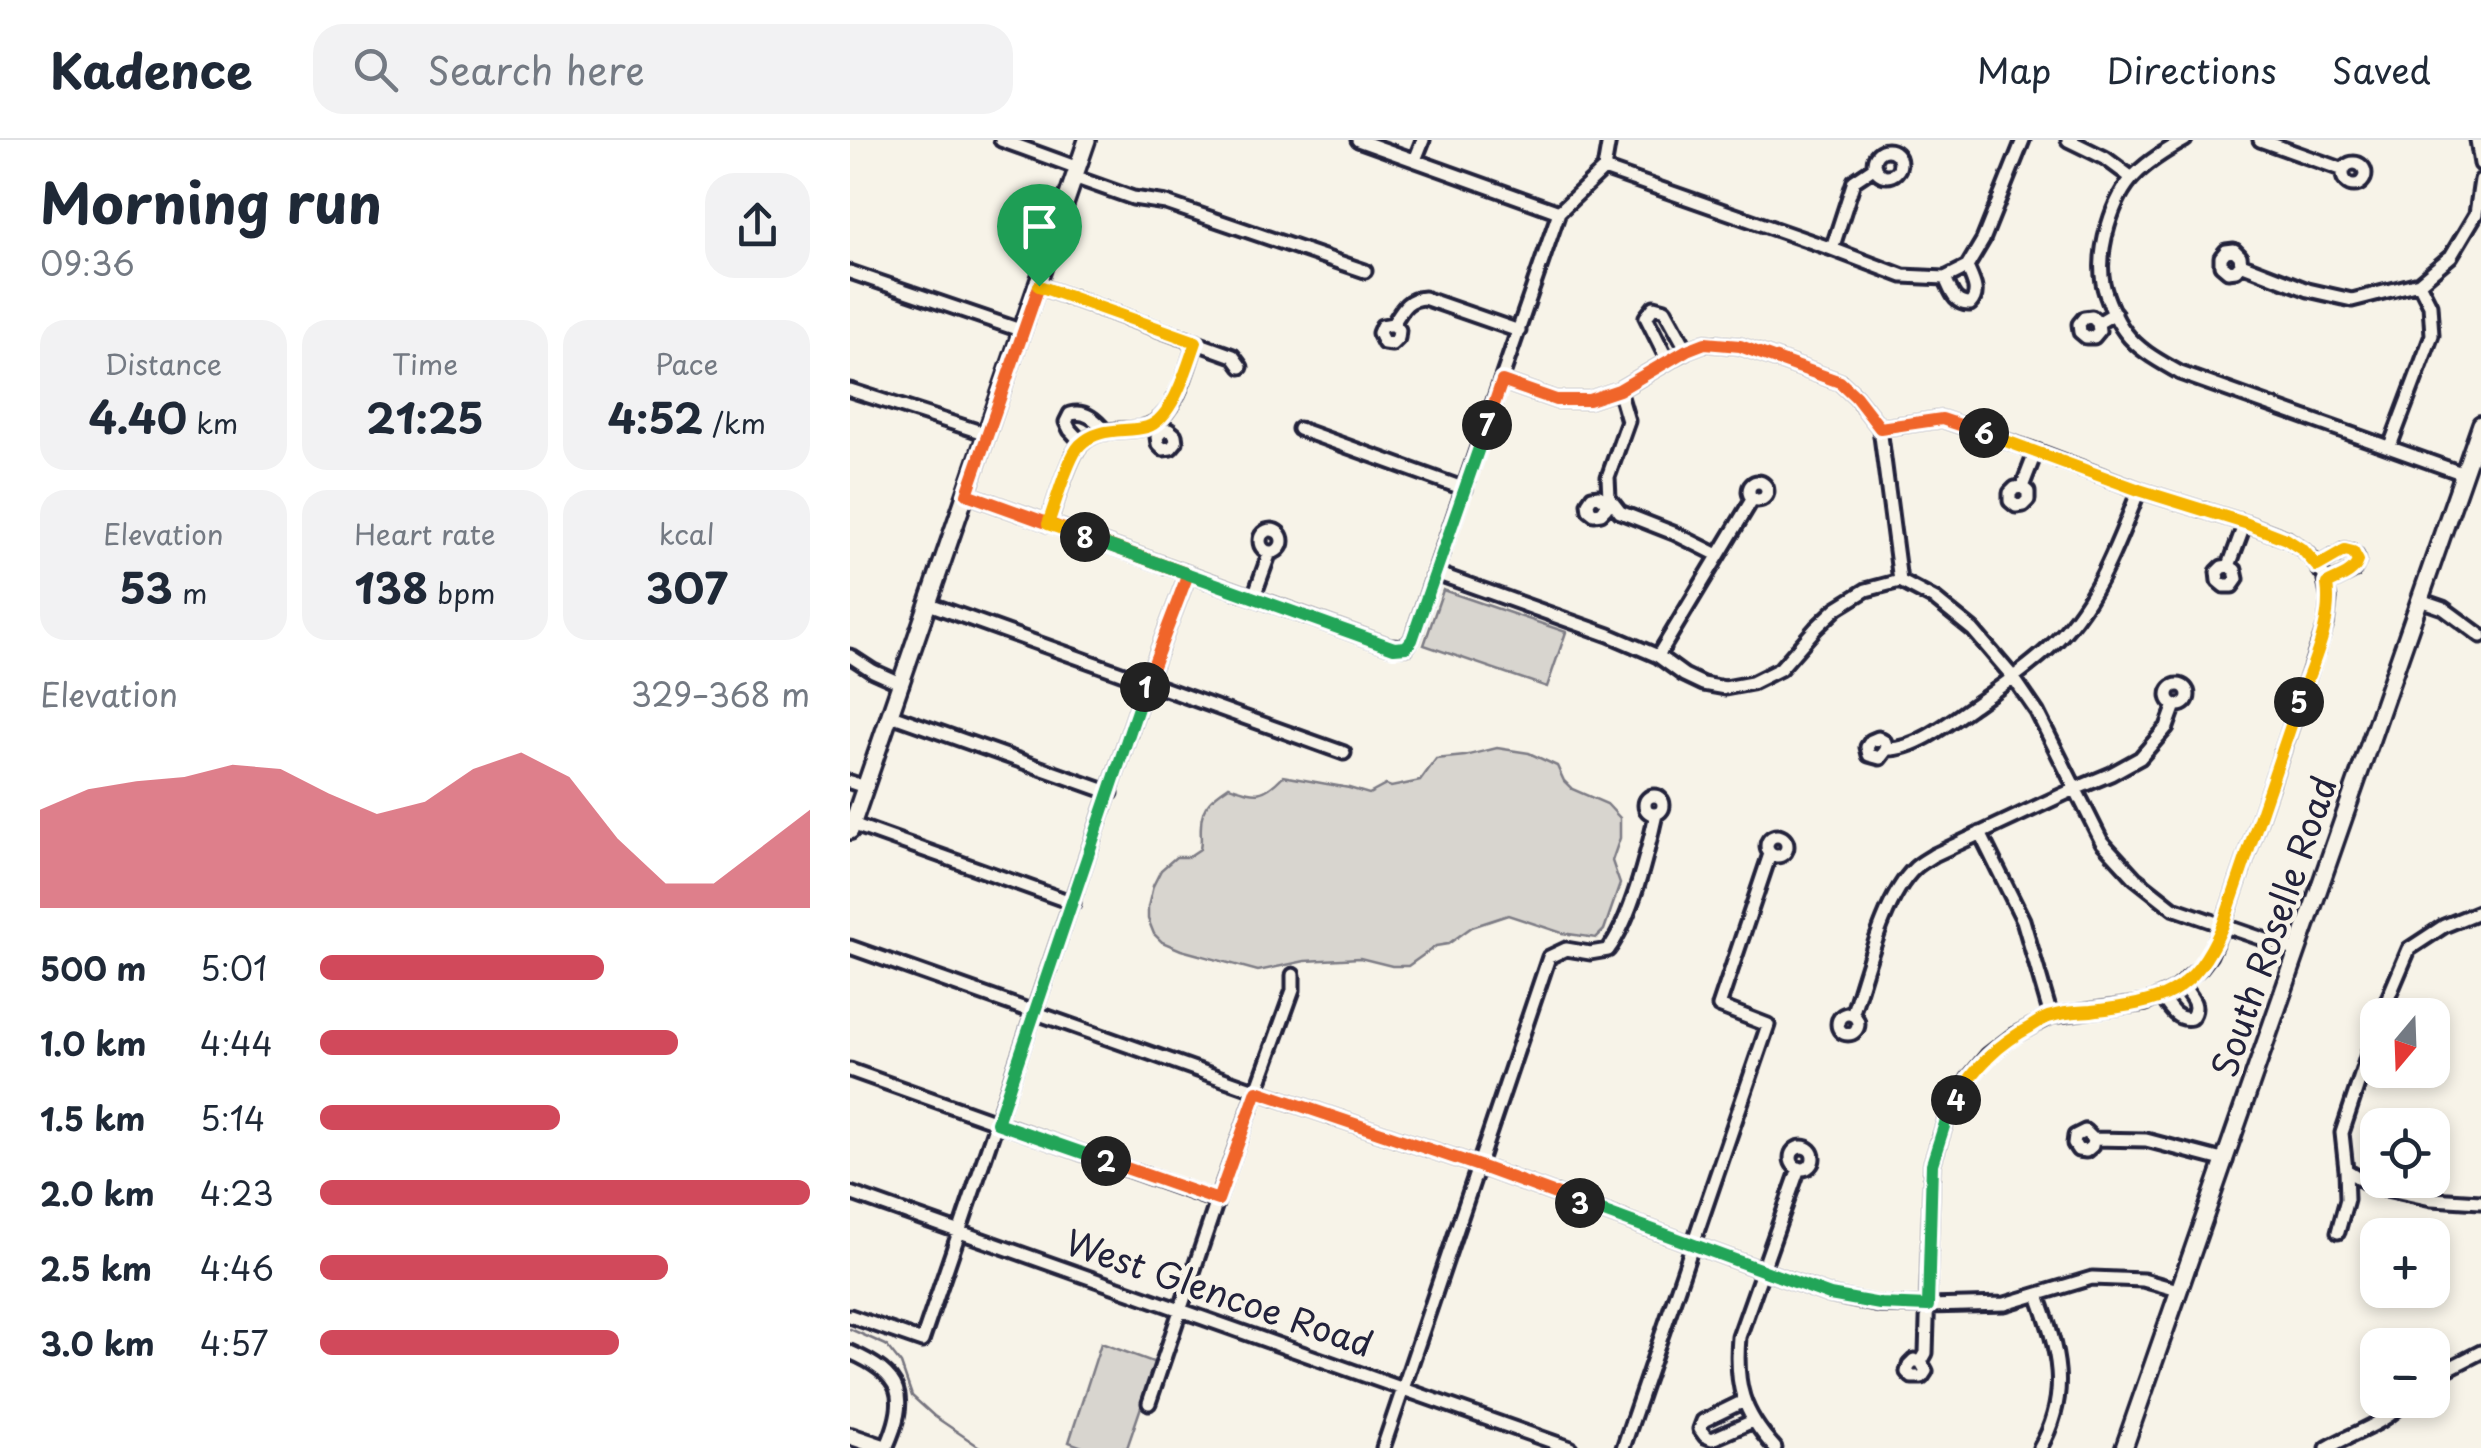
<!DOCTYPE html>
<meta charset="utf-8">
<style>
body{margin:0;font-family:"Playpen Sans",sans-serif;background:#f2f2f3;color:#1f2937;height:100vh;display:flex;flex-direction:column;font-size:38px;white-space:nowrap}
*{box-sizing:border-box;margin:0}
p{font-size:32px;color:#747a83}
.icon{flex:none;width:55px;height:55px;fill:none;stroke:currentColor;stroke-width:2;stroke-linecap:round;stroke-linejoin:round}
.map{position:relative;flex:1;overflow:hidden}
.panel{display:flex;flex-direction:column;background:#fff;width:850px}
.panel>*{flex:none}
.needle{width:65px;rotate:199deg}
.fabs{position:absolute;left:1510px;top:858px;display:grid;gap:20px}
.fabs a{display:grid;place-items:center;width:90px;height:90px;border-radius:20px;background:#fff;box-shadow:0 5px 15px #0003;font-size:50px}
.pin{position:absolute;display:grid;place-items:center;width:85px;height:85px;color:#fff;margin:-102px -42px;border-radius:50% 50% 50% 0;rotate:-45deg;box-shadow:0 0 10px #0007}
.pin .icon{rotate:45deg}
.km{position:absolute;width:50px;height:50px;margin:-25px;border-radius:50%;background:#222;color:#fff;font-size:28px;line-height:50px;text-align:center}
.round{display:grid;place-items:center;flex:none;width:105px;height:105px;border-radius:30px;background:#f2f2f3}
.summary{display:flex;align-items:center;justify-content:space-between;height:170px;padding:0 40px}
h1{font-size:55px;font-weight:700;line-height:75px}
.metrics{display:grid;grid-template-columns:repeat(3,1fr);gap:15px;height:170px;padding:10px 40px}
.metrics div{display:grid;align-content:center;border-radius:25px;background:#f2f2f3;text-align:center}
.metrics b{font-size:42px;font-weight:700}
.metrics small{font-size:28px;font-weight:400}
.metrics p{font-size:28px}
.chart{height:280px;padding:20px 40px}
.chart p{display:flex;justify-content:space-between}
.chart svg{width:100%;height:180px;margin-top:10px;fill:#d1495b;opacity:.7}
ul{padding:0 40px;list-style:none;font-size:32px}
li{display:grid;grid-template-columns:160px 120px 1fr;align-items:center;height:75px}
li i{height:25px;border-radius:12px;background:#d1495b}
header{display:flex;align-items:center;gap:60px;box-sizing:border-box;height:140px;padding:0 50px;background:#fff;border-bottom:2px solid #e0e1e3}
header strong{font-size:48px}
nav{display:flex;gap:55px;margin-inline-start:auto;font-size:35px}
.search{width:700px;height:90px;background:#f2f2f3;display:flex;align-items:center;gap:25px;box-sizing:border-box;padding:0 35px;border-radius:30px;color:#747a83;font-size:38px}
main{display:flex;flex:1;min-height:0}
.map>svg:first-child{display:block}
.green{fill:#d8d5cf;stroke:#7d7c85;stroke-width:2.5}
.lines{fill:none;stroke-linecap:round;stroke-linejoin:round}
.stream{stroke:#76747f;stroke-width:2.5}
.minor-casing{stroke:#22223b;stroke-width:19}
.major-casing{stroke:#22223b;stroke-width:22}
.minor{stroke:#f7f3e8;stroke-width:11}
.major{stroke:#f7f3e8;stroke-width:15}
.split-1-casing{stroke:#fff;stroke-width:20}
.split-2-casing{stroke:#fff;stroke-width:20}
.split-3-casing{stroke:#fff;stroke-width:20}
.split-4-casing{stroke:#fff;stroke-width:20}
.split-5-casing{stroke:#fff;stroke-width:20}
.split-6-casing{stroke:#fff;stroke-width:20}
.split-7-casing{stroke:#fff;stroke-width:20}
.split-8-casing{stroke:#fff;stroke-width:20}
.split-9-casing{stroke:#fff;stroke-width:20}
.split-1{stroke:#f0652b;stroke-width:12}
.split-2{stroke:#22a559;stroke-width:12}
.split-3{stroke:#f0652b;stroke-width:12}
.split-4{stroke:#22a559;stroke-width:12}
.split-5{stroke:#f5b400;stroke-width:12}
.split-6{stroke:#f5b400;stroke-width:12}
.split-7{stroke:#f0652b;stroke-width:12}
.split-8{stroke:#22a559;stroke-width:12}
.split-9{stroke:#f5b400;stroke-width:12}
.labels{text-anchor:middle;stroke-width:9;stroke-linejoin:round;paint-order:stroke}
.street-label{font-size:35px;fill:#22223b;stroke:#f7f3e8}
</style>
<header>
<strong>Kadence</strong>
<div class="search"><svg class="icon" aria-label="search" viewBox="0 0 24 24"><circle cx="10" cy="10" r="6"/><path d="M15 15l6 6"/></svg>Search here</div>
<nav><a>Map</a><a>Directions</a><a>Saved</a></nav>
</header>
<main>
<section class="panel">
<div class="summary"><div><h1>Morning run</h1><p>09:36</p></div><a class="round"><svg class="icon" aria-label="share" viewBox="0 0 24 24"><path d="M12 15V3M7 8l5-5 5 5M5 13v7h14v-7"/></svg></a></div>
<div class="metrics">
<div><p>Distance</p><b>4.40<small> km</small></b></div>
<div><p>Time</p><b>21:25</b></div>
<div><p>Pace</p><b>4:52<small> /km</small></b></div>
</div>
<div class="metrics">
<div><p>Elevation</p><b>53<small> m</small></b></div>
<div><p>Heart rate</p><b>138<small> bpm</small></b></div>
<div><p>kcal</p><b>307</b></div>
</div>
<div class="chart"><p><span>Elevation</span>329–368 m</p>
<svg viewBox="0 0 160 44" preserveAspectRatio="none"><path d="M0 44V20L10 15L20 13L30 12L40 9L50 10L60 16L70 21L80 18L90 10L100 6L110 12L120 27L130 38L140 38L150 29L160 20V44z"/></svg>
</div>
<ul>
<li><b>500 m</b>5:01<i style="width:58%"></i></li>
<li><b>1.0 km</b>4:44<i style="width:73%"></i></li>
<li><b>1.5 km</b>5:14<i style="width:49%"></i></li>
<li><b>2.0 km</b>4:23<i style="width:100%"></i></li>
<li><b>2.5 km</b>4:46<i style="width:71%"></i></li>
<li><b>3.0 km</b>4:57<i style="width:61%"></i></li>
</ul>
</section>
<div class="map">
<svg width="1631" height="1308" viewBox="0 0 1631 1308">
<rect width="100%" height="100%" fill="#f7f3e8"/>
<filter id="ink" filterUnits="userSpaceOnUse"><feTurbulence type="fractalNoise" baseFrequency=".01" numOctaves="2"/><feDisplacementMap in="SourceGraphic" scale="20" xChannelSelector="R" yChannelSelector="G"/><feConvolveMatrix kernelMatrix="1 2 1 2 8 2 1 2 1" color-interpolation-filters="sRGB"/></filter>
<g filter="url(#ink)">
<path class="green" d="M593 450 716 492 697 547 574 505Z
M647 608 679 613 707 626 714 641 722 649 757 664 770 678V698L762 721 770 744 754 790 746 798 712 793 658 775 622 787 598 804 586 806 558 826H542L510 818 455 821 408 831 331 810 312 802 304 794 298 779V767L303 746 311 730 326 717H338L350 709C352 700 350 694 351 685 351 665 364 656 379 646 406 655 412 658 433 636L499 648 519 654 536 645 541 647 570 641 586 619 615 616Z
M251 1203 306 1223 277 1308H235L219 1302Z"/>
<g class="lines">
<path class="stream" d="M0 1189 36 1205 51 1224 62 1256 84 1276 131 1308"/>
<defs>
<path id="minor" d="M151 0 228 28
M508 0 709 72
M1218 0 1255 18 1282 38
M1335 0C1317 10 1300 20 1285 35 1262 58 1247 111 1253 143 1256 158 1266 180 1275 192 1289 211 1311 222 1330 233L1614 334
M1410 0 1494 30
M1627 0 1631 24
M1024 23a13 13 0 1 1 26 0a13 13 0 1 1-26 0Z
M565 20 573 0
M1493 34a11 11 0 1 1 22 0a11 11 0 1 1-22 0Z
M754 29 982 109 1053 136 1095 138 1117 127
M224 37 283 58 316 63 515 131
M982 109 1004 41 1025 27
M1391 124 1386 130 1378 131 1371 125V117L1376 111 1384 110 1390 116 1391 124 1458 150 1502 160 1569 143 1601 116 1626 74 1631 40
M1117 127 1133 100 1173 0
M0 132 173 191
M1095 138C1101 150 1104 165 1120 164 1131 153 1122 139 1117 127
M189 146 383 216 391 227
M1248 183 1242 177 1234 178 1229 184 1230 192 1236 197H1244L1249 191 1248 183 1265 173
M543 184 549 190 548 198 542 204 534 203 529 193 532 186 543 184C552 170 556 159 574 158L669 191
M818 221 796 177 804 167 815 170 837 210
M652 241 706 260H739L769 250 837 210 855 203 890 206 990 242 1006 257 1030 288 1050 441
M0 250 137 294
M769 250 778 281 758 337 759 358 770 372 826 394 868 415
M306 282 312 291 319 290 325 295 326 302 321 308 313 309 308 304 307 297 312 291
M1030 288 1092 279 1186 311 1289 350 1395 383 1437 399 1453 410 1463 420 1474 436 1479 459 1476 484 1373 785 1360 815 1351 827 1324 850 1296 863 1201 876 1163 896 1138 915 1119 938 1097 977 1082 1024 1076 1213 1071 1222 1076 1231 1072 1237H1062L1057 1232 1059 1225 1064 1220 1071 1222
M449 289 615 349
M232 303 220 290 216 282 220 274C236 270 246 280 256 292
M1540 306 1582 195 1580 165 1569 143
M899 351a9 9 0 1 1 18 0a9 9 0 1 1-18 0Z
M1172 347 1178 352V360L1173 365 1166 366 1160 361V353L1165 348 1172 347 1186 311
M117 354 539 506 556 507 562 499 709 72 754 29 759 0
M755 361 756 368 751 373 744 374 739 370 738 363 742 357 749 356 755 361 759 358
M198 384C205 365 218 318 230 305 252 282 284 296 304 283 328 268 337 228 346 202
M410 401a11 11 0 1 1 22 0a11 11 0 1 1-22 0Z
M1379 426 1385 430 1387 439 1382 446H1374L1368 441 1367 432 1372 427 1379 426 1395 383
M1467 426 1495 410C1503 412 1506 413 1508 421L1503 431 1477 444
M586 433 759 495 808 516 834 535 853 544 875 548 902 543 930 529 966 488 987 468 1016 450 1050 441 1086 460 1123 490 1163 537 1187 572 1252 702 1285 738 1323 768 1448 811
M404 456 420 412
M1570 460 1593 468 1631 496
M79 464 494 613
M0 516 23 531 52 544
M808 516 903 358
M1318 555a10 10 0 1 1 20 0a10 10 0 1 1-20 0Z
M41 575 261 653
M1037 609 1035 602 1028 598 1021 601 1017 607 1019 615 1030 618 1037 609C1063 610 1098 584 1119 569 1146 550 1174 531 1198 509 1245 467 1267 406 1289 350
M0 642 15 647
M795 665a9 9 0 1 1 18 0a9 9 0 1 1-18 0Z
M2 684 223 763
M1130 693 1173 780 1201 876
M917 706a10 10 0 1 1 20 0a10 10 0 1 1-20 0Z
M0 807 407 951 629 1026 980 1155 1030 1165 1078 1166 1155 1164 1242 1138 1293 1140 1328 1150
M1312 857C1319 867 1326 881 1341 878 1351 865 1340 856 1332 845
M988 884a10 10 0 1 1 20 0a10 10 0 1 1-20 0Z
M1002 875C1016 834 1033 758 1065 728 1070 723 1078 719 1084 715L1225 649 1261 634 1290 618 1317 587 1325 565
M1531 875 1559 809 1594 786 1631 771
M0 930 367 1061
M1243 999 1242 1006 1236 1011 1228 1010 1224 1004 1225 996 1235 991 1243 999 1296 1000 1376 1021
M941 1018a11 11 0 1 1 22 0a11 11 0 1 1-22 0Z
M1496 1030 1522 1046 1582 1059 1631 1062
M0 1053 720 1308
M1488 1092 1497 1059 1496 1030 1492 993 1528 884
M1188 1155C1208 1210 1221 1253 1190 1308
M0 1176 72 1201 296 544 338 434
M0 1212C53 1235 59 1257 36 1308
M1582 1237 1631 1212
M894 1261 853 1281 850 1289 855 1296 862 1299 903 1281
M299 1263 367 1061 443 850V835
M533 1308 699 817 716 809 740 813 758 810C782 777 797 715 806 674
M773 1308 918 885 869 866 920 714
M925 1308C892 1272 885 1245 889 1197L949 1028
M1477 1308C1506 1291 1533 1286 1556 1260"/>
<path id="major" d="M0 691 237 0
M0 1296 35 1308
M1274 1308 1631 284"/>
</defs>
<use href="#minor" class="minor-casing"/>
<use href="#major" class="major-casing"/>
<use href="#minor" class="minor"/>
<use href="#major" class="major"/>
</g>
</g>
<g class="lines" filter="url(#ink)">
<defs>
<path id="split-1" d="M189 146 117 354 338 434 295 547"/>
<path id="split-2" d="M256 1021 147 983 295 547"/>
<path id="split-3" d="M256 1021 368 1060 407 951 629 1026 730 1063"/>
<path id="split-4" d="M730 1063 980 1155 1030 1164 1078 1166 1082 1024 1097 977 1106 960"/>
<path id="split-5" d="M1106 960C1125 927 1148 904 1182 886 1188 882 1195 877 1202 876 1214 872 1228 872 1241 871 1313 862 1342 856 1373 785L1449 562"/>
<path id="split-6" d="M1134 293 1289 350 1395 383 1436 399 1453 410 1467 426 1495 410 1503 412 1508 421C1504 434 1488 438 1477 444 1483 484 1462 524 1449 562"/>
<path id="split-7" d="M637 285 652 241 706 260H739L769 250 837 210 855 203 890 206 990 242 1006 257 1030 288 1092 279 1134 293"/>
<path id="split-8" d="M235 397 544 508 556 507 562 500 637 285"/>
<path id="split-9" d="M189 146 346 202C338 225 323 279 297 287 274 293 249 286 230 305 218 317 205 365 198 384L235 397"/>
</defs>
<use href="#split-1" class="split-1-casing"/>
<use href="#split-2" class="split-2-casing"/>
<use href="#split-3" class="split-3-casing"/>
<use href="#split-4" class="split-4-casing"/>
<use href="#split-5" class="split-5-casing"/>
<use href="#split-6" class="split-6-casing"/>
<use href="#split-7" class="split-7-casing"/>
<use href="#split-8" class="split-8-casing"/>
<use href="#split-9" class="split-9-casing"/>
<use href="#split-1" class="split-1"/>
<use href="#split-2" class="split-2"/>
<use href="#split-3" class="split-3"/>
<use href="#split-4" class="split-4"/>
<use href="#split-5" class="split-5"/>
<use href="#split-6" class="split-6"/>
<use href="#split-7" class="split-7"/>
<use href="#split-8" class="split-8"/>
<use href="#split-9" class="split-9"/>
</g>
<g class="labels">
<g class="street-label">
<text transform="translate(1425 787) rotate(-71)" y="12">South Roselle Road</text>
<text transform="translate(369 1154) rotate(19)" y="12">West Glencoe Road</text>
</g>
</g>
</svg>
<div class="fabs">
<a><svg class="needle" viewBox="-14 -14 28 28"><path d="M0-13l5 13h-10z" fill="#e53935"/><path d="M0 13l5-13h-10z" fill="#747a83"/></svg></a>
<a><svg class="icon" aria-label="locate" viewBox="0 0 24 24"><circle cx="12" cy="12" r="6"/><path d="M12 2v4M12 18v4M2 12h4M18 12h4"/></svg></a>
<a>+</a>
<a>−</a>
</div>
<div class="pin" style="left:189px;top:146px;background:#1e9e55"><svg class="icon" aria-label="arrive" viewBox="0 0 24 24"><path d="M6 21V4h12l-3 4 3 4H6"/></svg></div>
<b class="km" style="left:295px;top:547px">1</b>
<b class="km" style="left:256px;top:1021px">2</b>
<b class="km" style="left:730px;top:1063px">3</b>
<b class="km" style="left:1106px;top:960px">4</b>
<b class="km" style="left:1449px;top:562px">5</b>
<b class="km" style="left:1134px;top:293px">6</b>
<b class="km" style="left:637px;top:285px">7</b>
<b class="km" style="left:235px;top:397px">8</b>
</div>
</main>
